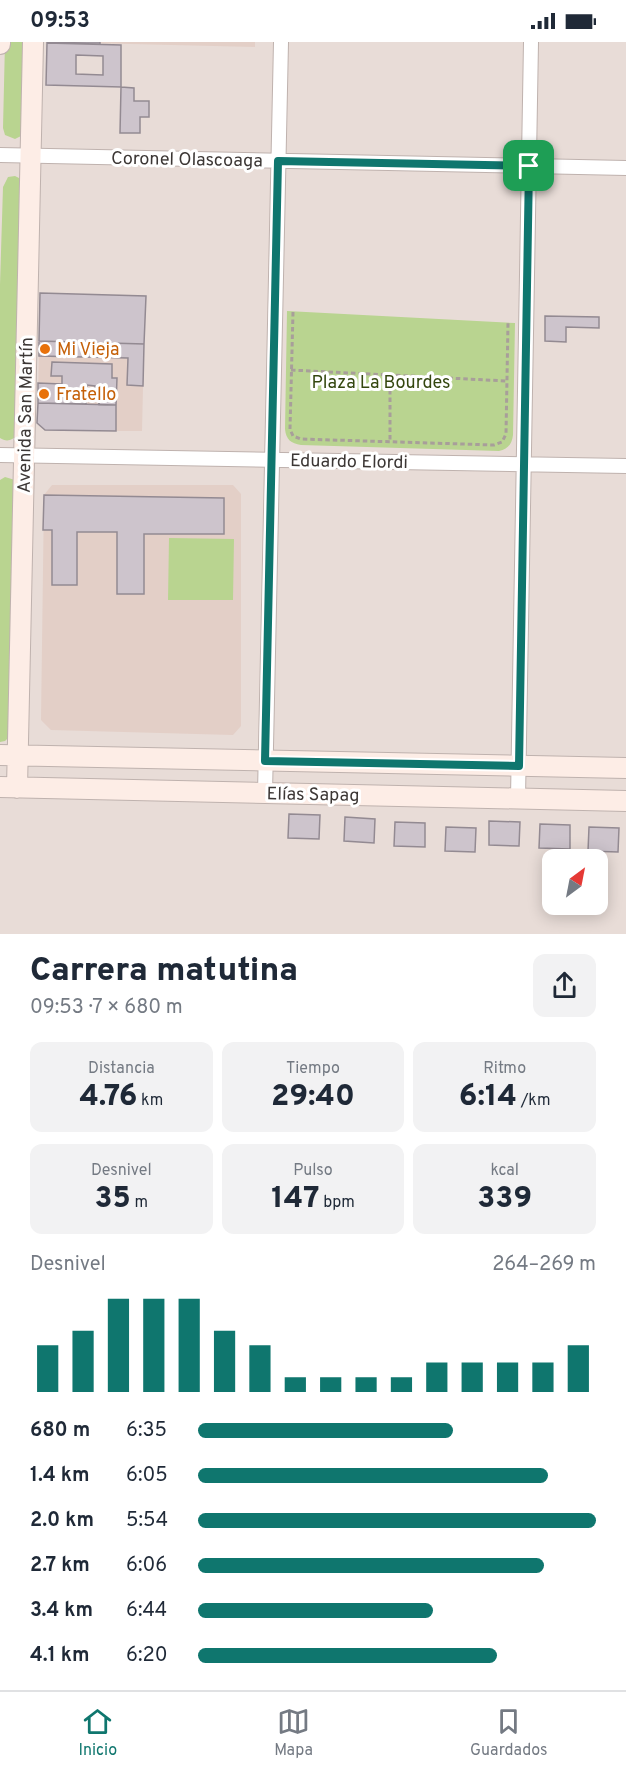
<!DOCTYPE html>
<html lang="es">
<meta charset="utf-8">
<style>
body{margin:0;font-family:Overpass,sans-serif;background:#f2f2f3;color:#1f2937;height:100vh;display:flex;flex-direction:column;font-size:22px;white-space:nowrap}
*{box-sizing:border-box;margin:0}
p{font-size:20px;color:#747a83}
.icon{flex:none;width:33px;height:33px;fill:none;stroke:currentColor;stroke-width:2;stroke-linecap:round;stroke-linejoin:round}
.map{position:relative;height:892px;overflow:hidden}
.drawer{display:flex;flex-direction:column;background:#fff;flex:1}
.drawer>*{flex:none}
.needle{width:39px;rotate:32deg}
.buttons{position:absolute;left:542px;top:807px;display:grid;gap:12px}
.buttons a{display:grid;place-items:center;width:66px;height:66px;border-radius:12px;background:#fff;box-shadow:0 3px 15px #0003;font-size:30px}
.pin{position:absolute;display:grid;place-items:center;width:51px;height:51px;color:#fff;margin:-26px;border-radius:12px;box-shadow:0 3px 9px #0006}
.round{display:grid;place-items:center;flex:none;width:63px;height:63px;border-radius:12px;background:#f2f2f3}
.overview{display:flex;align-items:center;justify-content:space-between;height:102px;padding:0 30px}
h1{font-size:33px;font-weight:800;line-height:45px}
.stats{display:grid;grid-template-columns:repeat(3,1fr);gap:9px;height:102px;padding:6px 30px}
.stats div{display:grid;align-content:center;border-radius:12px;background:#f2f2f3;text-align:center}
.stats b{font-size:30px;font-weight:800}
.stats small{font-size:16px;font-weight:400}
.stats p{font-size:16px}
.chart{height:168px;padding:12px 30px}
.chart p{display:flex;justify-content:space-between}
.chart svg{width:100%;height:108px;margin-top:6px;stroke:#0f766e;stroke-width:6}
ul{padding:0 30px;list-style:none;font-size:20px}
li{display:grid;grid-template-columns:96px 72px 1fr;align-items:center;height:45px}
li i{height:15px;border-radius:8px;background:#0f766e}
.status{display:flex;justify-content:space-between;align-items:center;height:42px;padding:0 30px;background:#fff;direction:ltr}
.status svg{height:16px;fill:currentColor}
.dock{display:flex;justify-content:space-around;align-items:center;height:84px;border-top:2px solid #e0e1e3;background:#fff;font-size:16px;color:#747a83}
.dock a{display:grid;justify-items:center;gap:3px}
.dock .on{color:#0f766e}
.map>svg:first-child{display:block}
.built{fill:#e3cfc7}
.green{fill:#b9d490}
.building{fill:#cdc4cc;stroke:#938a92;stroke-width:1.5;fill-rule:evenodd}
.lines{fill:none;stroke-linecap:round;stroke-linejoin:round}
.street-casing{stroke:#bfb2ae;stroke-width:16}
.secondary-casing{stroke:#bfb2ae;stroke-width:22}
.path{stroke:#a89e9a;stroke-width:3;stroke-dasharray:4.5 3;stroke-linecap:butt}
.street{stroke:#fff;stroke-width:14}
.secondary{stroke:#fdede6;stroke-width:20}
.route-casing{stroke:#fff;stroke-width:12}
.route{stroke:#0f766e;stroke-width:8}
.food-dot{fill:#e8710a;stroke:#fff;stroke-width:2}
.labels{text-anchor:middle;stroke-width:6;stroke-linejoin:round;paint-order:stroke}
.street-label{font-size:18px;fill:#3c3735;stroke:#fff}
.food-label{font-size:18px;fill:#c56008;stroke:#fff;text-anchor:start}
.park-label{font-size:18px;fill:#34470f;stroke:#fff}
</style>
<div class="status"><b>09:53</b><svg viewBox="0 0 49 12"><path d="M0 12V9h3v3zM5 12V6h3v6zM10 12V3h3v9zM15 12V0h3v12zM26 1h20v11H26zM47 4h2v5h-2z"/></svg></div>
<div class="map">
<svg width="626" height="892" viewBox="0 0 626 892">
<rect width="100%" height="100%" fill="#e8dcd7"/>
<path class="built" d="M47 0H255V5Z
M39 299 144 302 142 389H116V363L38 361Z
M52 443H233L241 452V684L233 693 51 688 41 678 44 453Z"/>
<path class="green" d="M5 0H27L21 94 15 97 5 93 3 86Z
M15 134 21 137 17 393C12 399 6 400 0 396V243L3 145 8 135Z
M287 269 515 281 513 393C512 402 508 407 499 409L301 403C291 401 286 398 285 387Z
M5 435 15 438 10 694 5 699 0 700V438Z
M169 496 234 497 233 558H168Z"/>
<path class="building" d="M47 0H100V2L47 1Z
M47 1 121 3V45L46 43ZM76 13 103 14V33L76 32Z
M121 45 134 46V59H149V75H140V91H120Z
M40 251 146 254 144 302 39 299Z
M545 274 599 275V286L566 285V300L545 299Z
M39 299 144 302 143 344 127 343 128 316 39 314Z
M52 320 112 322V336H117L116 363H99V351L94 350 95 344 87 343 86 362 38 361V341L62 342V334H51Z
M38 361 116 363V389L45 388 37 381Z
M44 453 224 456V492H144V552H117V490H77V543H52V488H43Z
M289 772 320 773 319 797 288 796Z
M345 775 375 777 374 801 344 799Z
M489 779 520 780 519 804 489 803Z
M395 780 425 781V805L394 804Z
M540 782 570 783V807L539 806Z
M446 785 476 786 475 810 445 809Z
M589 785 619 786 618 810 588 809Z"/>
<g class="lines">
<defs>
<path id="street" d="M0 113 626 126
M0 413 626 424
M265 751 281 0
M518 756 531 0"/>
<path id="secondary" d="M0 2V0
M0 713 626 726
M0 745 626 759
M17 746 33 0"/>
</defs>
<use href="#street" class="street-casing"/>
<use href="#secondary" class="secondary-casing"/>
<path class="path" d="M293 270 290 387 293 394 301 397 494 403 502 400 506 392 508 281
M291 328 507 339
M390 333V400"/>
<use href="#street" class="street"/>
<use href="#secondary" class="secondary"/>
</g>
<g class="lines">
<defs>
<path id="route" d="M278 119 529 124 519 724 265 719Z"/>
</defs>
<use href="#route" class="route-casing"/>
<use href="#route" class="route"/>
</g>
<g class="food-dot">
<circle cx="45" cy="307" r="6"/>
<circle cx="44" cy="352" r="6"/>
</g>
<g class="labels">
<g class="street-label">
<text transform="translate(187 117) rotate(1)" y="6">Coronel Olascoaga</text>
<text transform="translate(25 373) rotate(-89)" y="6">Avenida San Martín</text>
<text transform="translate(349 419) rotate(1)" y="6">Eduardo Elordi</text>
<text transform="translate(313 752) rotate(1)" y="6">Elías Sapag</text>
</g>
<g class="food-label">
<text x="57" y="313">Mi Vieja</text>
<text x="56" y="358">Fratello</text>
</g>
<g class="park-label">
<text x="381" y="346">Plaza La Bourdes</text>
</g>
</g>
</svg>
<div class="buttons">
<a><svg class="needle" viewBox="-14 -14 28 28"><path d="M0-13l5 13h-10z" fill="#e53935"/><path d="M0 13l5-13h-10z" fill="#747a83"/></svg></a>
</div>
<div class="pin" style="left:529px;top:124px;background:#1e9e55"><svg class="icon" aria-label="arrive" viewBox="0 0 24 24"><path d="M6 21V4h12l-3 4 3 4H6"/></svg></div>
</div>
<section class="drawer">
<div class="overview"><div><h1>Carrera matutina</h1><p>09:53 · 7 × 680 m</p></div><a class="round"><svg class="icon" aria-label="share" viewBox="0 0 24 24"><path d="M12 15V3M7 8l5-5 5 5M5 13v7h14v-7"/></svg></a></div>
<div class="stats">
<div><p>Distancia</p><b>4.76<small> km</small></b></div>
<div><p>Tiempo</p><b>29:40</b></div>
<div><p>Ritmo</p><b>6:14<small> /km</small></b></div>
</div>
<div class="stats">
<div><p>Desnivel</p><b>35<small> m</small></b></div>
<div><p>Pulso</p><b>147<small> bpm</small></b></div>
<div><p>kcal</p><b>339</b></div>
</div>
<div class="chart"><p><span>Desnivel</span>264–269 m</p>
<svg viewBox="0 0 160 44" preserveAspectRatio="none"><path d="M5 44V25M15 44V19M25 44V6M35 44V6M45 44V6M55 44V19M65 44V25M75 44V38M85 44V38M95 44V38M105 44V38M115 44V32M125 44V32M135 44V32M145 44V32M155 44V25"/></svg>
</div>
<ul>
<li><b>680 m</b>6:35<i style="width:64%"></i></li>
<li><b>1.4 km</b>6:05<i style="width:88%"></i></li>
<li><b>2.0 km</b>5:54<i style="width:100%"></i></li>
<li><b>2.7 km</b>6:06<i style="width:87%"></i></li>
<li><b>3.4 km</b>6:44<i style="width:59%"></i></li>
<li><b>4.1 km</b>6:20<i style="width:75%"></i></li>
</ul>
</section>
<nav class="dock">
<a class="on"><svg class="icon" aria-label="home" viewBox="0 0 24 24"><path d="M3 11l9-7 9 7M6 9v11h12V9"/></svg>Inicio</a>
<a><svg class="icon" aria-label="map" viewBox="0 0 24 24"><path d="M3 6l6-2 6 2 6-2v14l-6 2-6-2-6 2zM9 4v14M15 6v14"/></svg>Mapa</a>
<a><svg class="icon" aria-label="saved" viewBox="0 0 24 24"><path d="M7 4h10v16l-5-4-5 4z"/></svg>Guardados</a>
</nav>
